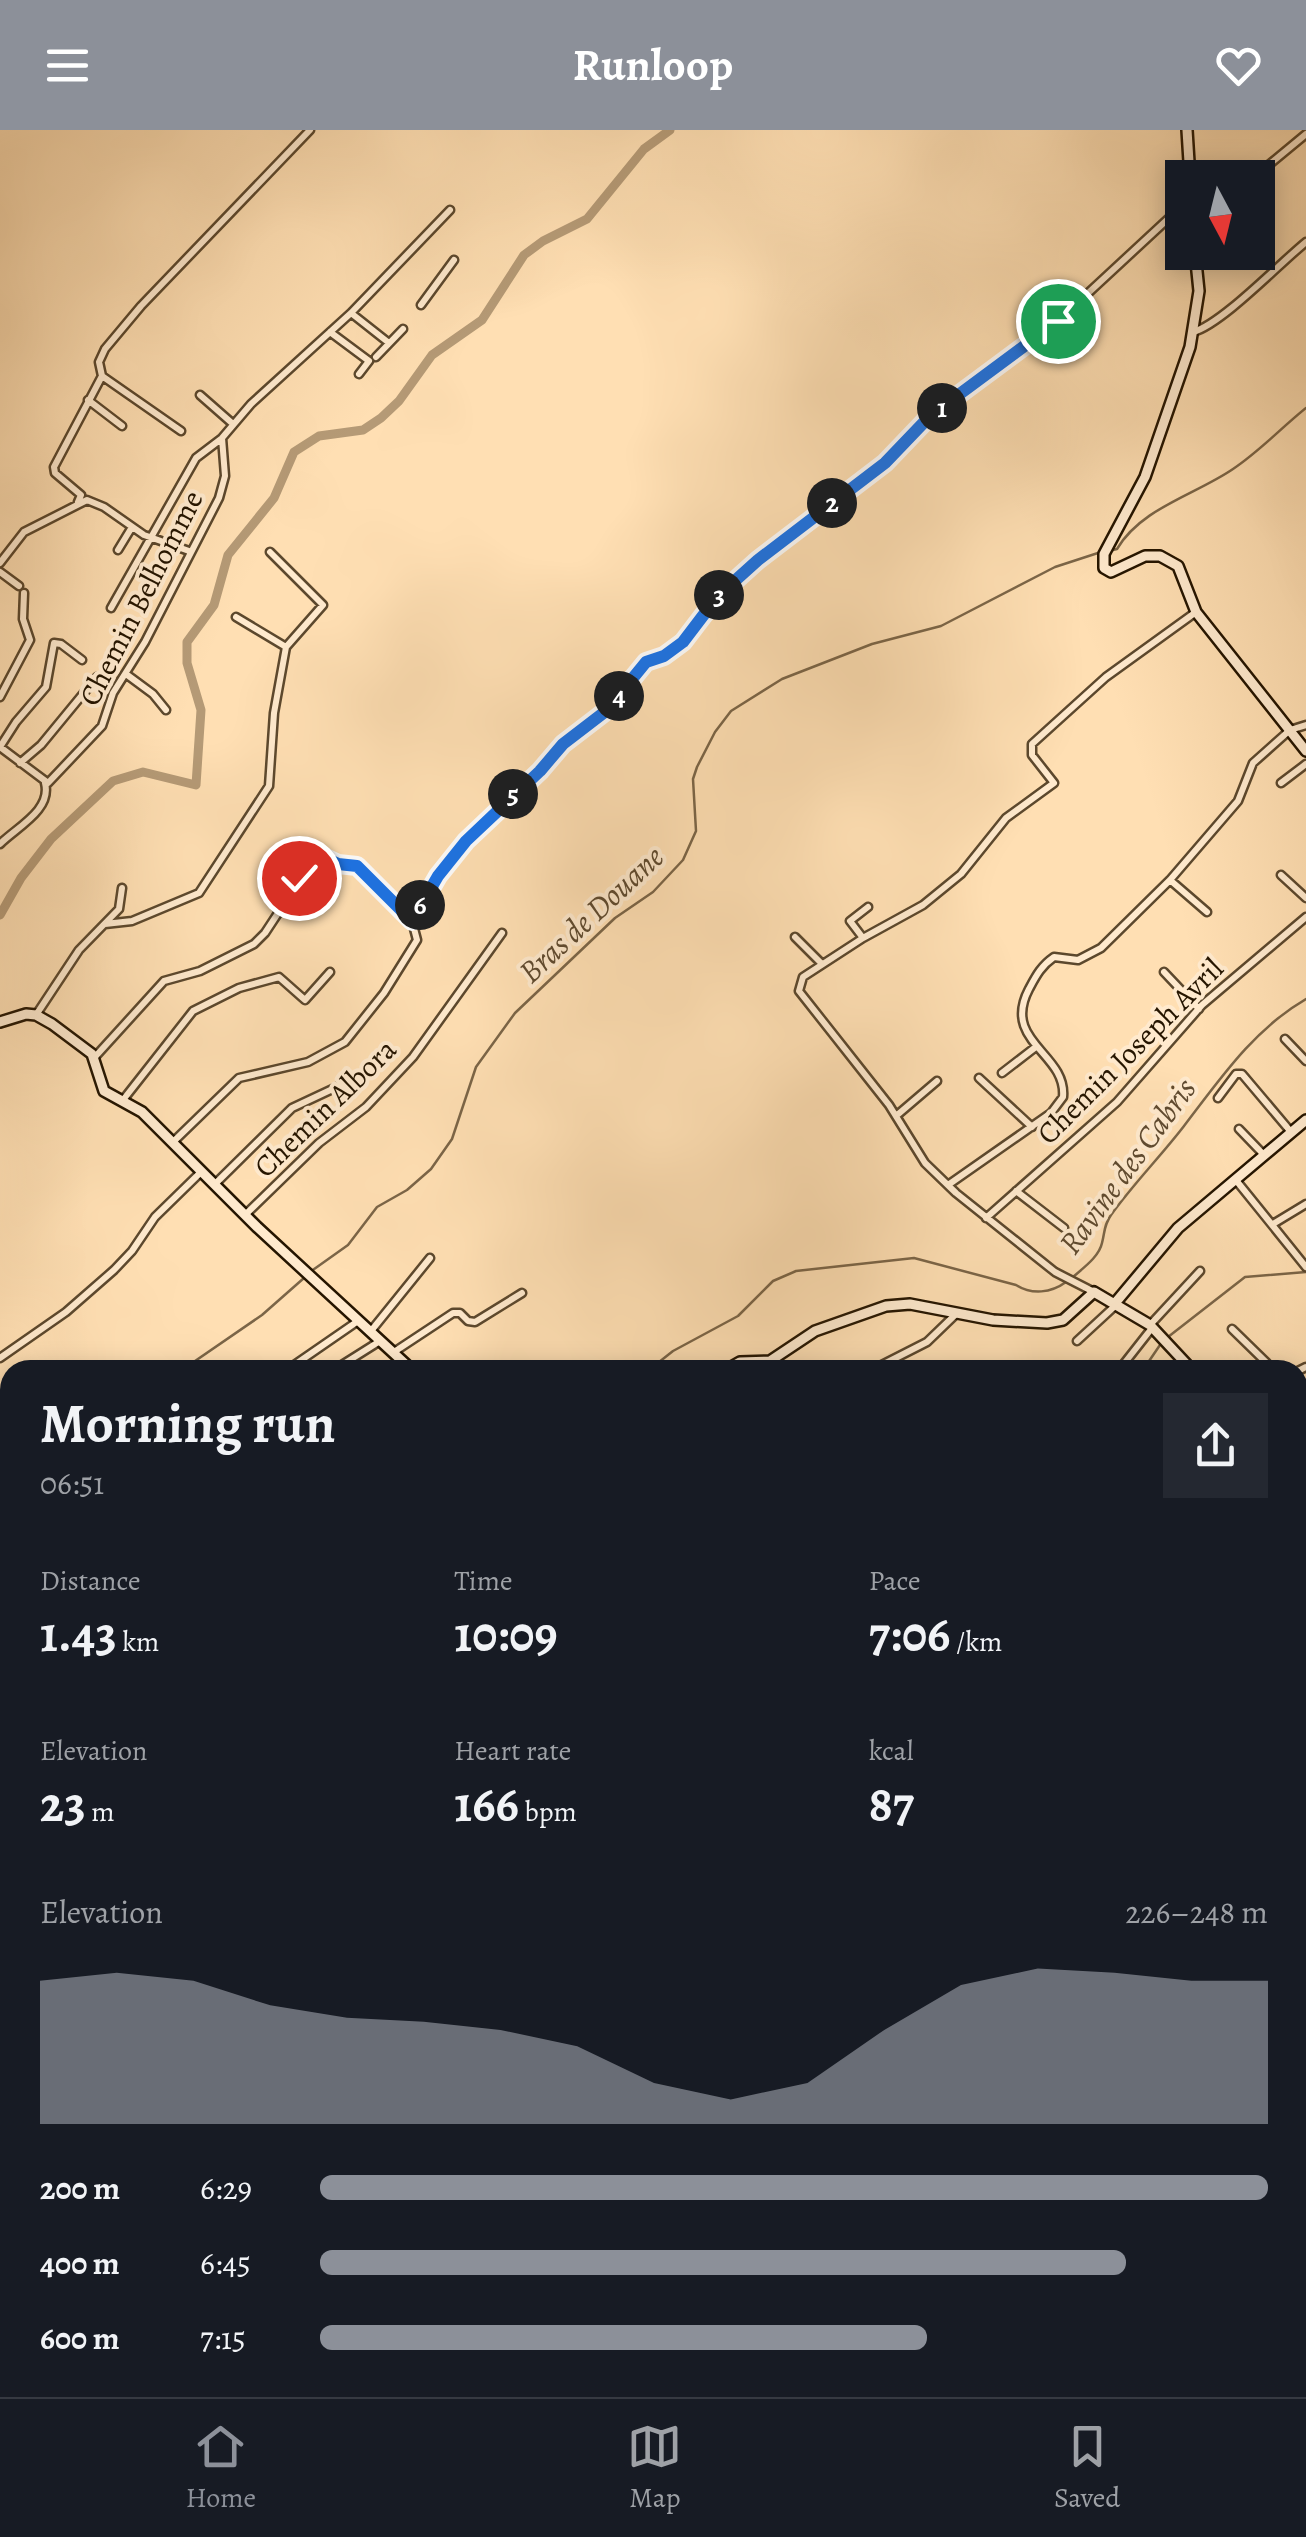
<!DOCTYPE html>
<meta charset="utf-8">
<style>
body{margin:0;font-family:Alegreya,serif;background:#242831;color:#f1f3f6;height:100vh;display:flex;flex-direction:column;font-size:38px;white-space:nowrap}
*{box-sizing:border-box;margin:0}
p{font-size:32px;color:#9ea1a6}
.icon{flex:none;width:55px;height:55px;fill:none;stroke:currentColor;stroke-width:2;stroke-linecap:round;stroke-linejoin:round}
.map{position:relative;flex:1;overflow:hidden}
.sheet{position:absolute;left:0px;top:1230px;width:1308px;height:1038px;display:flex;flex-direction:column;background:#171b24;border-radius:30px 30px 0 0;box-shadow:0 5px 25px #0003}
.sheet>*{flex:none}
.needle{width:65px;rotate:173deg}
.buttons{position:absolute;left:1165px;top:30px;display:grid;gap:20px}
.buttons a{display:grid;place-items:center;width:110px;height:110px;border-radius:0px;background:#171b24;box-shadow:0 5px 25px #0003;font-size:50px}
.pin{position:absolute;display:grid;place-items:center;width:85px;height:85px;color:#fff;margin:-42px;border:5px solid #fff;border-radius:50%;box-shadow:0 2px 10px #0007}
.km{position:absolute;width:50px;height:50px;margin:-25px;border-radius:50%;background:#222;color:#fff;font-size:28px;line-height:50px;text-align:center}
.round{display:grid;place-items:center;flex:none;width:105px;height:105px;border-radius:0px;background:#242831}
.overview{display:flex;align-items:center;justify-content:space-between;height:170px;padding:0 40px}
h1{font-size:55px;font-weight:700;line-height:75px}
.metrics{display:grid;grid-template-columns:repeat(3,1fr);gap:15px;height:170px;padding:10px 40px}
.metrics div{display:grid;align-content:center}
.metrics b{font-size:50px;font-weight:700}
.metrics small{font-size:28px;font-weight:400}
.metrics p{font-size:28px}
.chart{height:280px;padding:20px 40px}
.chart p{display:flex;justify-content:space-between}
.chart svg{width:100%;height:180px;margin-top:10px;fill:#8c9099;opacity:.7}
ul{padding:0 40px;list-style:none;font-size:32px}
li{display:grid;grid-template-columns:160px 120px 1fr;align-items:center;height:75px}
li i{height:25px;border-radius:12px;background:#8c9099}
header{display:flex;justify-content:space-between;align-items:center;height:130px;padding:0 40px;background:#8c9099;color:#fff;font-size:45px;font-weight:700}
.tabs{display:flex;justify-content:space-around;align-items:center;height:140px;border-top:2px solid #363941;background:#171b24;font-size:28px;color:#9ea1a6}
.tabs a{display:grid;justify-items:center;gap:5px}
.tabs .selected{color:#8c9099}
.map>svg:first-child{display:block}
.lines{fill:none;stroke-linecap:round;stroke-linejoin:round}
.stream{stroke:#7b6547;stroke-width:2.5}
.river{stroke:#b59a76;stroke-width:9}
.street-casing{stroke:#5c482d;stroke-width:11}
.secondary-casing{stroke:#251500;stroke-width:14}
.street{stroke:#ffeace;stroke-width:6}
.secondary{stroke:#ffeace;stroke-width:9}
.route-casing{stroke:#fff;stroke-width:20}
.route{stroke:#1a73e8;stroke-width:12}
.labels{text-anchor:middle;stroke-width:8;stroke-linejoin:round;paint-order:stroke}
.street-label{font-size:30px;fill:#251500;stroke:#ffeace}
.water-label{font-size:32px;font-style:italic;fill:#5f4a2f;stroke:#ffeace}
</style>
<header><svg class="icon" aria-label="menu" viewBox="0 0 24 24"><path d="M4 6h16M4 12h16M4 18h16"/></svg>Runloop<svg class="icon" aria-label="heart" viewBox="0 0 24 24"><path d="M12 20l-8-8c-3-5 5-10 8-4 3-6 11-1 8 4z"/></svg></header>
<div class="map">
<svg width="1306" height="2267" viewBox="0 0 1306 2267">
<rect width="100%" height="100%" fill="#ffdfb3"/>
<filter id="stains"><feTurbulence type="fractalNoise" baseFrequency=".002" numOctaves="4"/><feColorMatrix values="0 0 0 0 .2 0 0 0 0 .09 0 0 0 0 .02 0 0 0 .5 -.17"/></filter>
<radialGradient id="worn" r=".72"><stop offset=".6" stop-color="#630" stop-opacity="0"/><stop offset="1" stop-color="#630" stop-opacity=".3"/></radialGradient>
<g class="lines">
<path class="stream" d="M1109 421 1117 419C1141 378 1195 365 1233 339 1260 321 1281 298 1306 278
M310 1142 348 1115 377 1077 407 1060 431 1039 452 1009 476 937 515 883 615 788 653 762 683 730 696 701 693 649 697 637 715 602 731 581 782 549 872 514 941 496 1055 437 1101 422
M1073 1147C1083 1138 1099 1127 1102 1113 1105 1101 1104 1095 1111 1085 1134 1053 1161 1026 1184 996 1220 949 1254 899 1306 869
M1168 1207 1245 1147 1306 1142
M182 1240 262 1185 304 1148
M649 1240 673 1221 738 1186 773 1151 796 1141 914 1128 1016 1155C1032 1165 1051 1163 1066 1152
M1143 1240 1162 1212
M0 1489 10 1485
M0 1659 10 1655
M0 2043 6 2034"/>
<path class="river" d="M0 785 21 748 51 709 113 651 143 642 196 655 201 580 187 533V512L214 475 228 425 274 368 294 322 319 306 363 300 381 288 399 271 432 225 482 190 524 125 543 111 587 89 644 19 670 0"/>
<defs>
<path id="street" d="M1253 48 1306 4
M421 175 454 130
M351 183 389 213
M330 202 369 231 359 244
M1193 202C1222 194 1280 133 1306 112
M376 227 403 199
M102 246 181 301
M200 265 233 294
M88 270 122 296
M78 372 81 365 55 343 54 337 102 246 99 232 105 219 141 176 310 0
M118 420 132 397
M0 433 24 402 87 370 104 377 144 405 189 421
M0 442 19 456
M111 478 196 328 221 309
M236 487 286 517
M126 544 153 564 166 580
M0 567 30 510 23 489 24 463
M0 617 48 653 102 596 113 563 145 512 219 368 225 346 222 308 251 274 351 183 450 80
M0 617 16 592 46 557 54 513 61 514 82 530
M20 633 41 615 97 547
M1281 653 1306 634
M0 714C17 697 52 680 45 653
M1281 745 1306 768
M1170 750 1207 782
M105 794 132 791 199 763 269 656 274 583 286 517 323 475 270 422
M795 807 822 834
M863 808 850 791 868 777
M1164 842 1199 879
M36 885 79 820 119 779 122 758
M1285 909 1306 931
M94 928 164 851 200 841 254 814 265 803 315 727 357 736 412 791
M1002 943 1037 916
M979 948 1032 997
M1218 968 1236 944H1242L1291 1002
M123 970 193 881 239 858 279 847 305 870 330 842
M896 986 937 951
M1239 999 1264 1025
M172 1013 239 948 308 932 345 912 384 863 417 810 412 791 438 746 466 711 540 641 563 614 606 581 646 531 664 525 683 512 718 466 758 429 885 333 930 286 1058 191 1182 76
M1235 1049 1306 1137
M214 1055 292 978 356 948 386 928
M948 1055 1051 983 1063 967C1067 923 1001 912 1029 859 1036 846 1041 836 1054 827L1078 830 1101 818 1170 750 1238 671 1253 633 1290 600 1306 595
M1016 1061 1064 1098
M245 1085 319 1013 366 977 413 927 502 803
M986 1088 1117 972 1202 875 1306 787
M1273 1094 1306 1074
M1094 1162 1055 1142 956 1063 925 1033 889 975 799 861 803 847 863 808 923 775 961 744 1006 688 1054 653 1032 625V614L1106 547 1196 482
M1150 1195 1200 1141
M1232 1199 1274 1240
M371 1201 430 1128
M1077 1211 1116 1175
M394 1222 453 1183H460L468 1191 475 1192 522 1163
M0 1228 66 1182 114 1140 132 1121 155 1087 201 1042
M287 1240 358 1191
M334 1240 380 1211
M872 1240 927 1212 956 1184
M1119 1240 1152 1198
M1298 1241 1306 1237
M1298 1337 1306 1325
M1298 1362 1306 1370
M1298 1409 1306 1393
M1298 1484 1306 1469
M1298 1516 1306 1523
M0 1589 10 1585
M1298 1604 1306 1600
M0 1622 4 1636 0 1641
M1298 1751 1306 1745
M0 1793 10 1788
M1298 1796 1306 1786
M1298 1866 1306 1858
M1298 1877 1306 1883
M1298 1996 1306 1988
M0 2025 3 2030 10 2031
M1298 2247 1306 2235
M75 2258 88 2266
M307 2258 311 2267
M608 2258 609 2267
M40 2267 42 2264
M215 2267 222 2258
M829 2267 835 2258
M1108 2267 1121 2258
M1282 2267 1289 2258"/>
<path id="secondary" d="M1187 0 1190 48
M1195 122 1199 161 1190 217 1145 347 1104 424V438L1111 442 1145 426H1160L1178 436 1196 482 1306 621
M0 892 26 884 36 885 52 894 92 924 104 961 142 982 257 1097 412 1240
M1116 1172 1178 1098 1306 990
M726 1240 740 1232 770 1231 815 1201 886 1176 910 1174 993 1190 1047 1193 1063 1190 1094 1162 1150 1195 1192 1240
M1298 1291 1306 1294
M1298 1718 1306 1710
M358 2267 366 2258"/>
</defs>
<use href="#street" class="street-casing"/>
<use href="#secondary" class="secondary-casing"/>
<use href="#street" class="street"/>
<use href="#secondary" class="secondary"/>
</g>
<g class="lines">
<defs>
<path id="route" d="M299 748 319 725 338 734 357 736 412 791 438 746 466 711 540 641 563 614 606 581 646 532 664 526 683 512 718 466 758 430 885 333 930 286 1058 191"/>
</defs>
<use href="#route" class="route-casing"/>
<use href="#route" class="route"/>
</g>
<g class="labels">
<g class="street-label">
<text transform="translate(141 468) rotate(-63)" y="10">Chemin Belhomme</text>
<text transform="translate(1130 921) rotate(-45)" y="10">Chemin Joseph Avril</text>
<text transform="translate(325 978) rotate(-44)" y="10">Chemin Albora</text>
</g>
<g class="water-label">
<text transform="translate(591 784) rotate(-43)" y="11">Bras de Douane</text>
<text transform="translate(1127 1036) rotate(-54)" y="11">Ravine des Cabris</text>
</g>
</g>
<rect width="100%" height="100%" filter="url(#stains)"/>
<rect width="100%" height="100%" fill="url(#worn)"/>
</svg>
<div class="buttons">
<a><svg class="needle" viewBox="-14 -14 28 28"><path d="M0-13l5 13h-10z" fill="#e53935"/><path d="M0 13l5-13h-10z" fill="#9ea1a6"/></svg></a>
</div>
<div class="pin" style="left:1058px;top:191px;background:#1e9e55"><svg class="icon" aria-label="arrive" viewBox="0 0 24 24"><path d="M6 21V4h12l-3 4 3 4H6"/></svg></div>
<div class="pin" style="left:299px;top:748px;background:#d93025"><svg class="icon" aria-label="check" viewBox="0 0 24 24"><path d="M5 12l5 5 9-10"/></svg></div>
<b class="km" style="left:942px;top:278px">1</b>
<b class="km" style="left:832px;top:373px">2</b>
<b class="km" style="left:719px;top:465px">3</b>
<b class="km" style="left:619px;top:566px">4</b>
<b class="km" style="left:513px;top:664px">5</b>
<b class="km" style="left:420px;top:775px">6</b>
<section class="sheet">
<div class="overview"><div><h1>Morning run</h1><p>06:51</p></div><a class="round"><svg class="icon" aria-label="share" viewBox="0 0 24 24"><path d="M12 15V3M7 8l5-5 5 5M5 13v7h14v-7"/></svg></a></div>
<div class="metrics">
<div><p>Distance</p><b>1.43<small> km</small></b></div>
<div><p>Time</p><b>10:09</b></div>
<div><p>Pace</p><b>7:06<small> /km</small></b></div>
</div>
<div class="metrics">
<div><p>Elevation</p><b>23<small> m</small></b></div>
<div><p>Heart rate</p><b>166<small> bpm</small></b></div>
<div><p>kcal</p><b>87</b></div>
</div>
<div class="chart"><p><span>Elevation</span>226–248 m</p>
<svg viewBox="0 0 160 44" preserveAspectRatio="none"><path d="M0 44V9L10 7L20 9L30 15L40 18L50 19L60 21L70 25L80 34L90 38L100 34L110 21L120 10L130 6L140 7L150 9L160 9V44z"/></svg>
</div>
<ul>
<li><b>200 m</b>6:29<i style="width:100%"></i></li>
<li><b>400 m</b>6:45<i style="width:85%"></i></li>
<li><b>600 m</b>7:15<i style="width:64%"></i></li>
</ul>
</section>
</div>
<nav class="tabs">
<a class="selected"><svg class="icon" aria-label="home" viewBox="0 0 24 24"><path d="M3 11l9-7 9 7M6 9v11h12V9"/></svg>Home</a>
<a><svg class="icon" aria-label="map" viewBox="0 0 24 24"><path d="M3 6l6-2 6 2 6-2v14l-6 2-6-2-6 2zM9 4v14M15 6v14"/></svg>Map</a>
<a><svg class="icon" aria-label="saved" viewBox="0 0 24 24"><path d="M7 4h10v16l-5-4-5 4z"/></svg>Saved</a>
</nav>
